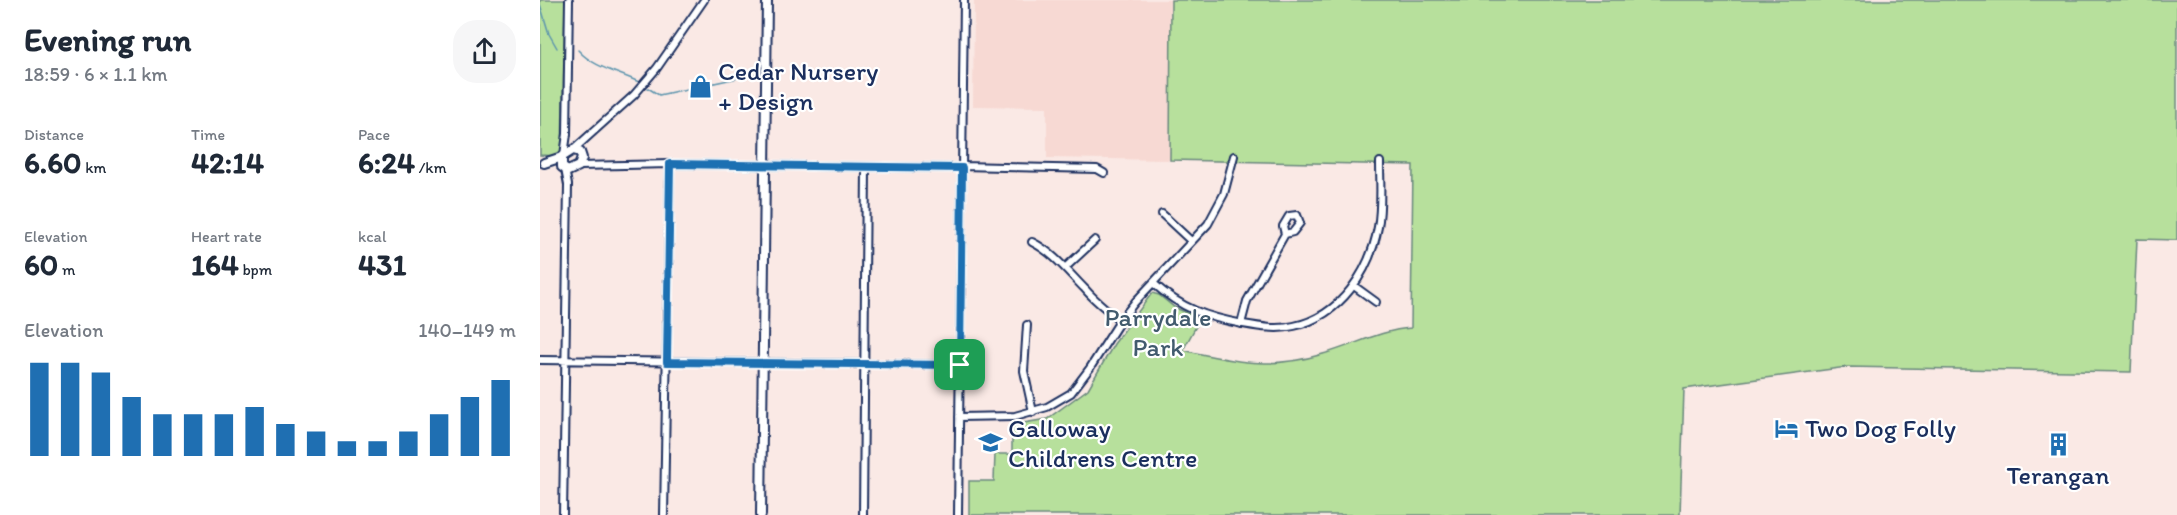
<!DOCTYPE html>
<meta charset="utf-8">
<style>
body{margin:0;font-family:Itim,sans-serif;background:#f6f6f7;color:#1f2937;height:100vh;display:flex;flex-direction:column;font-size:22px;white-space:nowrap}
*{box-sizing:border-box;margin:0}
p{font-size:20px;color:#747a83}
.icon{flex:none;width:33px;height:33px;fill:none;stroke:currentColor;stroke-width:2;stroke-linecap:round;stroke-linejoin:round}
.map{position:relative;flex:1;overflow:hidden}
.side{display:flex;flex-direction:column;background:#fff;width:540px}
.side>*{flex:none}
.pin{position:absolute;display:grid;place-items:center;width:51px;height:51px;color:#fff;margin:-26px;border-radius:12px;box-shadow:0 3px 9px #0006}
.round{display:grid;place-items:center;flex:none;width:63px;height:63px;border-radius:24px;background:#f6f6f7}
.overview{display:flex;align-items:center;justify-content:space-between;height:102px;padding:0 24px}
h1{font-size:33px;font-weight:700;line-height:45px}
.figures{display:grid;grid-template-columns:repeat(3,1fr);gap:9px;height:102px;padding:6px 24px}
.figures div{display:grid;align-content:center}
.figures b{font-size:30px;font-weight:700}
.figures small{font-size:16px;font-weight:400}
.figures p{font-size:16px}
.chart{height:168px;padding:12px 24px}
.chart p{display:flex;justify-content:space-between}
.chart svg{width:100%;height:108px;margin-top:6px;stroke:#1f6fb2;stroke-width:6}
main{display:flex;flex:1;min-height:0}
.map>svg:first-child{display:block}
.built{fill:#f7d9d3}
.green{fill:#b7e09c;stroke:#69887d;stroke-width:1.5}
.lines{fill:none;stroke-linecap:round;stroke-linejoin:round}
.stream{stroke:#5c94ad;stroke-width:1.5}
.minor-casing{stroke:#1b2f5e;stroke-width:10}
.tertiary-casing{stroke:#1b2f5e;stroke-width:12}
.minor{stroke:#fff;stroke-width:6}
.tertiary{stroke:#fff;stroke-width:8}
.route-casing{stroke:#fff;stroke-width:12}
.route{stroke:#1f6fb2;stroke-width:8}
.labels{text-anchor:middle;stroke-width:4.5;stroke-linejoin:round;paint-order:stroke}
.poi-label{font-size:26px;fill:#1b2f5e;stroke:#fff;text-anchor:start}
.park-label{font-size:26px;fill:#425b6e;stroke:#fff}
</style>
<main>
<section class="side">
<div class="overview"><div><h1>Evening run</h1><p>18:59 · 6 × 1.1 km</p></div><a class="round"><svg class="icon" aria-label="share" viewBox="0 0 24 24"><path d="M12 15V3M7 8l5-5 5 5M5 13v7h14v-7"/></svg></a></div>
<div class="figures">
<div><p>Distance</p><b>6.60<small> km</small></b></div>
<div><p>Time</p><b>42:14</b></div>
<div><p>Pace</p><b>6:24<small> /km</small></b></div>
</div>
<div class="figures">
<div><p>Elevation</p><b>60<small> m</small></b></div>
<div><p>Heart rate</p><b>164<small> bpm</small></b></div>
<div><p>kcal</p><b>431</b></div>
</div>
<div class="chart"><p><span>Elevation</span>140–149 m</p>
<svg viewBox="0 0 160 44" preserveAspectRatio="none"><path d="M5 44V6M15 44V6M25 44V10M35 44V20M45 44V27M55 44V27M65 44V27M75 44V24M85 44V31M95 44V34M105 44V38M115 44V38M125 44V34M135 44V27M145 44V20M155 44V13"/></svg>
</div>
</section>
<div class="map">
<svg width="1637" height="515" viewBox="0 0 1637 515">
<rect width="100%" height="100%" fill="#fae9e5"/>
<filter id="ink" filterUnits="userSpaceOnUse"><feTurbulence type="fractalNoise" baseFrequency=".0167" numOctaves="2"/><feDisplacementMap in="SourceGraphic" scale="12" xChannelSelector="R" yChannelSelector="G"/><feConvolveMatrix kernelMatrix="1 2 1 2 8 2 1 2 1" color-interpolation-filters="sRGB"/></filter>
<g filter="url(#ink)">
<path class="built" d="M434 0H631L630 160 507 158V107L433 106Z"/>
<path class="green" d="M0 0H25L22 152 17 156 0 155Z
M631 0H1637V240L1597 239 1591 372 1307 367 1144 389 1140 515H429V481H454L455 454H472V425L507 419 548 389 574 344 612 293 619 295 634 307 660 319 643 350C695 362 730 370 783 354 812 346 841 330 871 328L873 165 630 160Z"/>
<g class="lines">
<path class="stream" d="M0 4 9 34 17 48
M38 50C54 68 78 72 99 82
M108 88 119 95 216 74"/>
<defs>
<path id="minor" d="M33 150 94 95 117 68 164 0
M24 155 27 134 29 0
M39 166 130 164 422 168
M422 166 557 169 564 173
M622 214 651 241
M492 242C514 253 528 272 545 289 555 301 568 310 580 321
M526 267 555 240
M613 283C642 309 666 317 703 324 720 327 737 330 754 326 801 316 830 271 838 227 842 206 840 183 840 162
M814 286 836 302
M701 324 707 301 745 234 743 226 749 216 757 215 760 223 753 232 745 234
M487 325 484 371 493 412
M0 360 420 365
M419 417 475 416 507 407 531 393 550 368 580 321 595 302 668 224 684 194 694 156
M23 515 28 185 25 169
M124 515 130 164
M323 515 326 167
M418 515 424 0"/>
<path id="tertiary" d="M4 163 22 157 33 150 40 152 42 158 39 166 28 171 22 167V157
M221 515 227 0"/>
</defs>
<use href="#minor" class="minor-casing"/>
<use href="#tertiary" class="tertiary-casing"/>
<use href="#minor" class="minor"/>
<use href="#tertiary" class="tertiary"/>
</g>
</g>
<g class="lines" filter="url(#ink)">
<defs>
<path id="route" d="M130 164 422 168 420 365 127 362Z"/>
</defs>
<use href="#route" class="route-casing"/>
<use href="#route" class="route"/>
</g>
<defs>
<symbol id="shop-bare" viewBox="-9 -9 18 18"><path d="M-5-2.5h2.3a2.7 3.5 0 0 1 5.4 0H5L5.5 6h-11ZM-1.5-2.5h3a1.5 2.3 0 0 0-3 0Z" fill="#1f6fb2" stroke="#fff" stroke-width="2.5" paint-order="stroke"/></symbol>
<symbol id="hotel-bare" viewBox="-9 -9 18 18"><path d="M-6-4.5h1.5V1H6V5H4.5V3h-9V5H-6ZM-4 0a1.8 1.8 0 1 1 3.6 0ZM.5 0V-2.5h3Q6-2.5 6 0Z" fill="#1f6fb2" stroke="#fff" stroke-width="2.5" paint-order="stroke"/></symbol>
<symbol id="school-bare" viewBox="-9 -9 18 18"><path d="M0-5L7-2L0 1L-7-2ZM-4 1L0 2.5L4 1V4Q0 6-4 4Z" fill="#1f6fb2" stroke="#fff" stroke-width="2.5" paint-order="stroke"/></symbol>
<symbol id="building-bare" viewBox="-9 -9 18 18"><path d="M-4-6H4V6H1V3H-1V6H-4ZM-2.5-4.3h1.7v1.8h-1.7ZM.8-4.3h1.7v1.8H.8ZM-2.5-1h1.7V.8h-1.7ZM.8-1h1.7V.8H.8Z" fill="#1f6fb2" stroke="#fff" stroke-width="2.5" paint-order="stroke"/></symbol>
</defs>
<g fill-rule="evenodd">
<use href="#shop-bare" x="144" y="70" width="33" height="33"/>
<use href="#hotel-bare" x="1230" y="412" width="33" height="33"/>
<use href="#school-bare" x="434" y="426" width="33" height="33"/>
<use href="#building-bare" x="1502" y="428" width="33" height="33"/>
</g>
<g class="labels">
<g class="poi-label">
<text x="178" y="80">Cedar Nursery<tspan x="178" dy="30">+ Design</tspan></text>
<text x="468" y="437">Galloway<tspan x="468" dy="30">Childrens Centre</tspan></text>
<text x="1265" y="437">Two Dog Folly</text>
<text x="1518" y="484" text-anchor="middle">Terangan</text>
</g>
<g class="park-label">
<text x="618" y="326">Parrydale<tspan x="618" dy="30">Park</tspan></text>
</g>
</g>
</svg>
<div class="pin" style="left:420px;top:365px;background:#1e9e55"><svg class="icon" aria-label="arrive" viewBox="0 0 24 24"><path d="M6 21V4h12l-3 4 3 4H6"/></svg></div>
</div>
</main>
